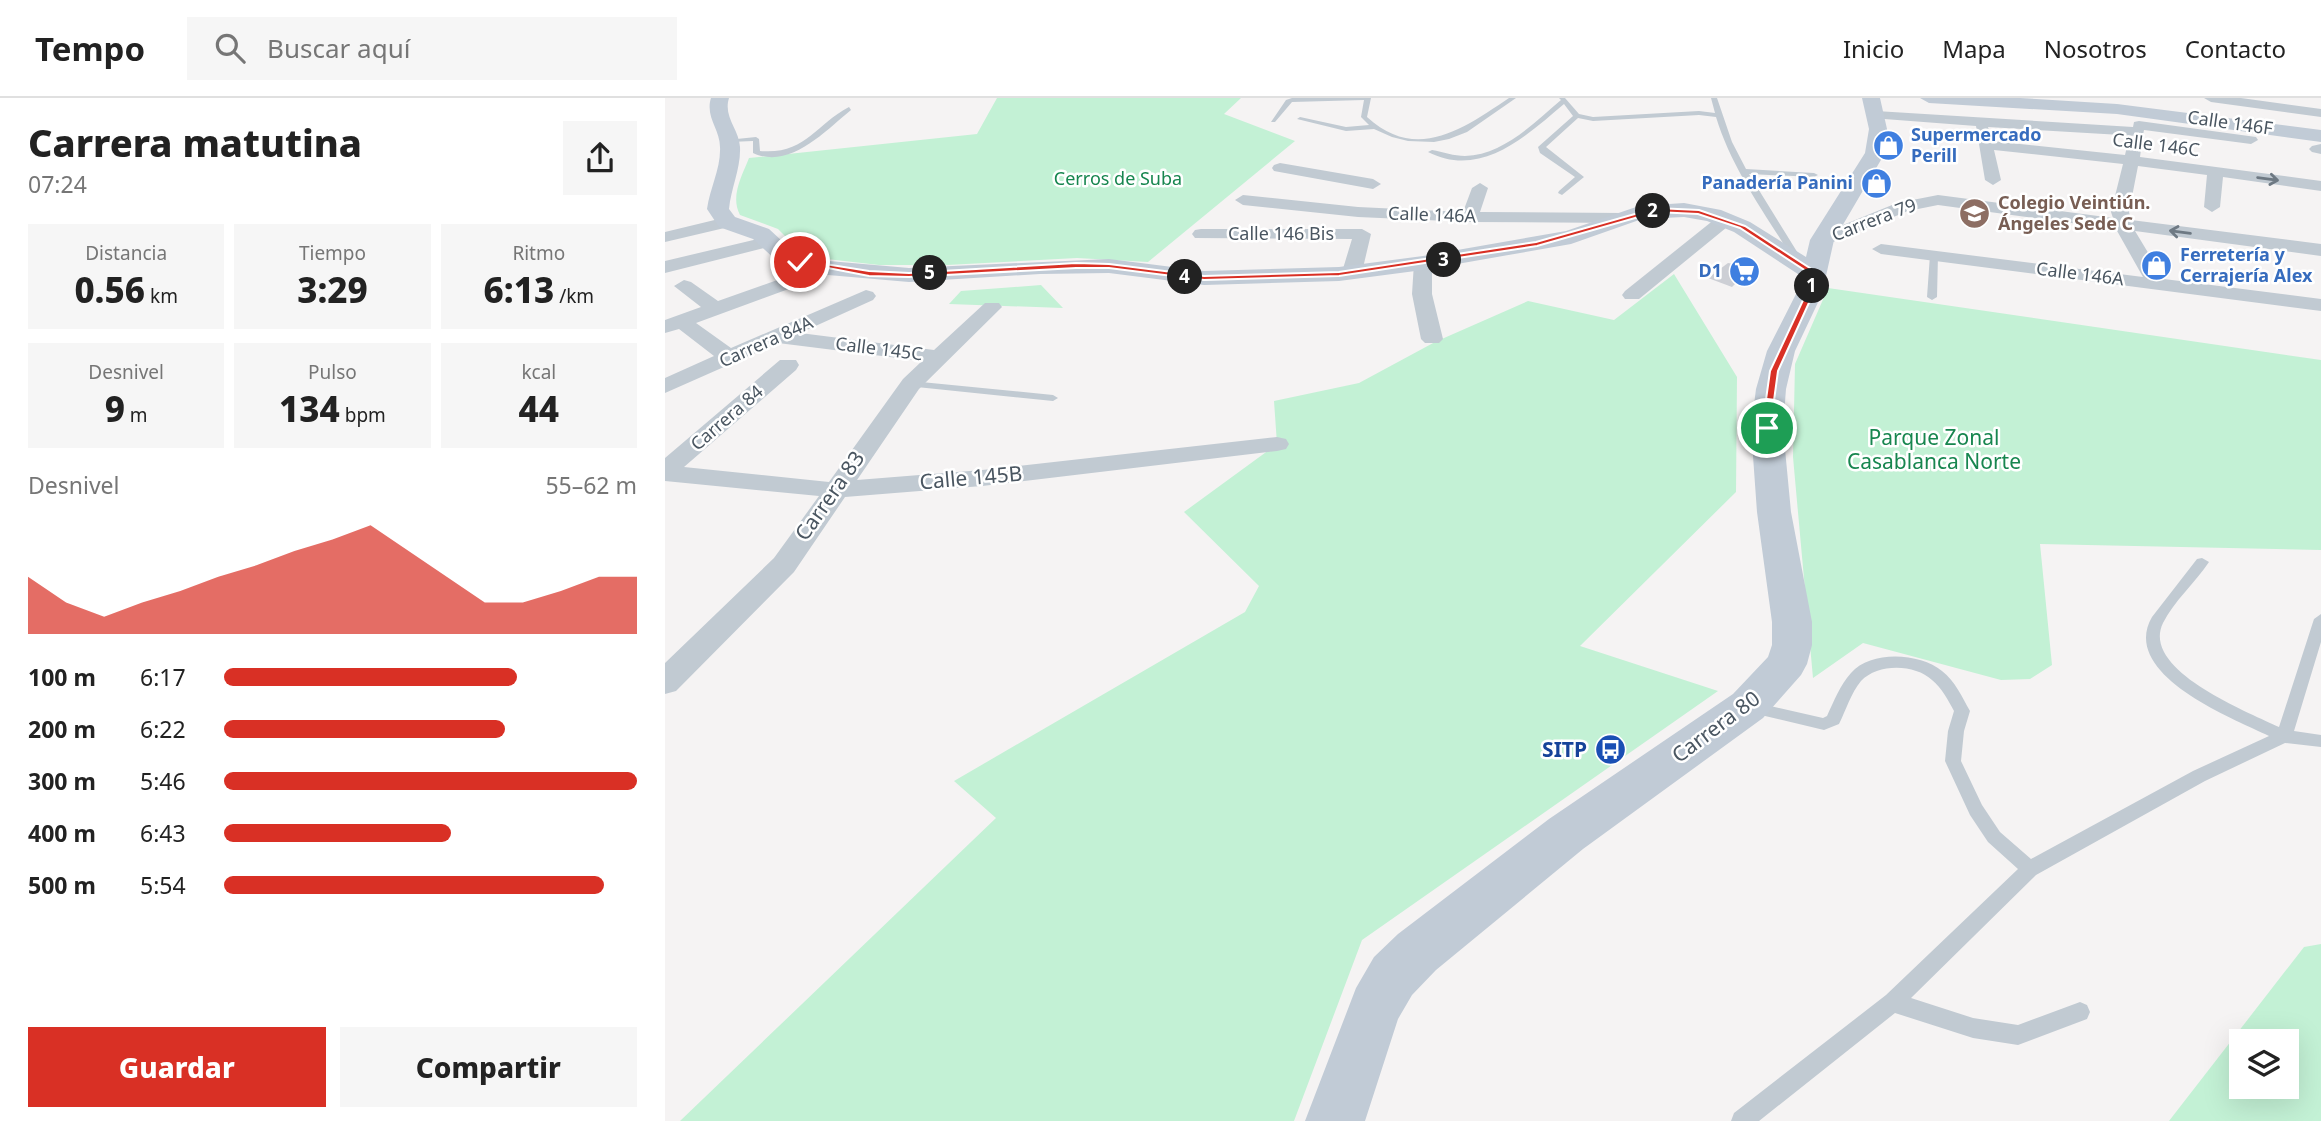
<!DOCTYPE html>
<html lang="es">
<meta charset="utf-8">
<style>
body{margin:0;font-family:"Noto Sans",sans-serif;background:#f6f6f6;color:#222;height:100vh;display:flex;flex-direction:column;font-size:26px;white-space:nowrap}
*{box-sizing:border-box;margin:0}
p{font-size:23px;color:#767676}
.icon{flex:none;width:38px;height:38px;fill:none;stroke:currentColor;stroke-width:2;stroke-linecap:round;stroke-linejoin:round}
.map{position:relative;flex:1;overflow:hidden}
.side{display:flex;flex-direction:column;background:#fff;width:665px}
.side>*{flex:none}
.buttons{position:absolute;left:1564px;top:931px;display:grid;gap:14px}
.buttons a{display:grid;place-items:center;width:70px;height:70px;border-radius:0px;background:#fff;box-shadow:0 7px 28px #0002;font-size:35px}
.pin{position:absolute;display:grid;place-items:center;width:60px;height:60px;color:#fff;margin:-30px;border:4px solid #fff;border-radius:50%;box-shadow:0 2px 7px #0007}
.km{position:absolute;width:35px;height:35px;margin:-18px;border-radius:50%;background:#222;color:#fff;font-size:19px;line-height:35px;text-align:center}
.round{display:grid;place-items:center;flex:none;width:74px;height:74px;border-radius:0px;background:#f6f6f6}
.summary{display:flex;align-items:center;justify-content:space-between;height:119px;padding:0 28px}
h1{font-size:38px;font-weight:800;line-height:52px}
.metrics{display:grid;grid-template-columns:repeat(3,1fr);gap:10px;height:119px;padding:7px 28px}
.metrics div{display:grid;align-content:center;border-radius:0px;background:#f6f6f6;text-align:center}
.metrics b{font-size:35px;font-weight:800}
.metrics small{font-size:19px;font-weight:400}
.metrics p{font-size:19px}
.chart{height:196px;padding:14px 28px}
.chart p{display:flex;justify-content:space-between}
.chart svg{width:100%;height:126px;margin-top:7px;fill:#d93025;opacity:.7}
.primary-button{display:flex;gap:14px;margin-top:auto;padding:14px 28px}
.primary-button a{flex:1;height:80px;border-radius:0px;background:#d93025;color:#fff;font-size:28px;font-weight:800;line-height:80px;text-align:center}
.primary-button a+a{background:#f6f6f6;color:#222}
ul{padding:0 28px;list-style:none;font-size:23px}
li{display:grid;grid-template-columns:112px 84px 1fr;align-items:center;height:52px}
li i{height:18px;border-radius:9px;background:#d93025}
header{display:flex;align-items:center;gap:42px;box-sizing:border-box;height:98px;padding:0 35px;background:#fff;border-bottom:2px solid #e0e0e0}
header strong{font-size:33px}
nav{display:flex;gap:38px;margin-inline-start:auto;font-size:24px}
.search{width:490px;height:63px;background:#f6f6f6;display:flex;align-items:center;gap:18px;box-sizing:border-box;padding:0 24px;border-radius:0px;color:#767676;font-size:26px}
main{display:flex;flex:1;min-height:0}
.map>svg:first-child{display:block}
.green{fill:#c3f1d5;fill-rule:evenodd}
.building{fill:#cdcfd5}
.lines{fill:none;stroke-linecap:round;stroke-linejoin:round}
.lane{fill:#c1cad2;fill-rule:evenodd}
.street{fill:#c1cad2;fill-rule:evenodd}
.secondary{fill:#c1cbd6;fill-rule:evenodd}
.oneway{stroke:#6e7983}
.route{fill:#d93025;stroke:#fff;stroke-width:2}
.labels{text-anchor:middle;stroke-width:5;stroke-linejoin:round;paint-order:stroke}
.far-street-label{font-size:18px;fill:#4a5661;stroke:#fff}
.far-shop-label{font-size:18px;font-weight:bold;fill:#366cbe;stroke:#fff;text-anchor:start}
.far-park-label{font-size:18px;fill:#17864f;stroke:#fff}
.far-education-label{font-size:18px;font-weight:bold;fill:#785e54;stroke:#fff;text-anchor:start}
.park-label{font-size:21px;fill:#17864f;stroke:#fff}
.street-label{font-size:21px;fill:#4a5661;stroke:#fff}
.transit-label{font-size:21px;font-weight:bold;fill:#164399;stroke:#fff;text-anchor:end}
</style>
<header>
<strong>Tempo</strong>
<div class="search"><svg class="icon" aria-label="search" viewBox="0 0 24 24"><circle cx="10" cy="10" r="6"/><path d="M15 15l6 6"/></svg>Buscar aquí</div>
<nav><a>Inicio</a><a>Mapa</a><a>Nosotros</a><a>Contacto</a></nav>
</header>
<main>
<section class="side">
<div class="summary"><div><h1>Carrera matutina</h1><p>07:24</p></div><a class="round"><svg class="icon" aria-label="share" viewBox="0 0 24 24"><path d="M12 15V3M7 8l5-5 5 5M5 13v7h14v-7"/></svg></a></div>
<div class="metrics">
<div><p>Distancia</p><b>0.56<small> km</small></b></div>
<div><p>Tiempo</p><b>3:29</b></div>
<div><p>Ritmo</p><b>6:13<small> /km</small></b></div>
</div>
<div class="metrics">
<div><p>Desnivel</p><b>9<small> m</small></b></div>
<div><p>Pulso</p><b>134<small> bpm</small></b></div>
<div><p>kcal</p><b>44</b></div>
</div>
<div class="chart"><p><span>Desnivel</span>55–62 m</p>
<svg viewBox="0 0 160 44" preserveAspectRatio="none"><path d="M0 44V24L10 33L20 38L30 33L40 29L50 24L60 20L70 15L80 11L90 6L100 15L110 24L120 33L130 33L140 29L150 24L160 24V44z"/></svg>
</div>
<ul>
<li><b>100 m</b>6:17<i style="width:71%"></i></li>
<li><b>200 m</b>6:22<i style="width:68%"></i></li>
<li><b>300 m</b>5:46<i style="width:100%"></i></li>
<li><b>400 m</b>6:43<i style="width:55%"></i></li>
<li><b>500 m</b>5:54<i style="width:92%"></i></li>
</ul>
<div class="primary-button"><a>Guardar</a><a>Compartir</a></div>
</section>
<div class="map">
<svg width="1656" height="1023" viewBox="0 0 1656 1023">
<rect width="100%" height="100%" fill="#f5f3f3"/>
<path class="green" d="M332 0H576L559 16 630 43 483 164 412 160 282 167H214L153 160 127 145 113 131 75 117C65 98 77 78 84 60L312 36Z
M1009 176 1072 279 1071 394 915 548 1053 593 697 842 629 1023H15L331 720 289 683 580 514 594 488 519 414 612 346 609 303 694 285 770 244 863 203 949 222Z
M376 187 398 210 284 206 296 193Z
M1163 190 1656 262V452L1375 446 1387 567 1365 581 1336 582 1198 545 1148 580 1128 359 1130 266Z
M1656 846V1023H1504L1639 849ZM1577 943H1622V989H1577Z"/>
<path class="building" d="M1063 165 1087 169 1067 189 1043 180Z"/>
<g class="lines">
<path class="lane" d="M627 0H706L702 19C752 65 799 30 844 0H851L802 34 784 41 769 44 743 43 727 39 709 31 681 33 632 21 635 19 681 29 704 27 696 19 699 2 627 4 610 24H606L621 2Z
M894 0H900L914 16 928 19 1034 13 1050 15 1046 0H1052L1067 44 1081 71 1149 75 1153 77 1149 79 1084 76 1139 165 1132 167C1103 120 1067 72 1051 19L1034 17 928 23 913 20 881 49 919 79 897 97 893 95 894 93 910 79 875 55 873 49 908 18 899 6C861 38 816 81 763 54L767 52C778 54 789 58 800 58 838 57 869 25 896 2Z
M184 9 186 12C160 33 125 72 88 55V43L65 44 62 42 91 39 94 41 95 53C140 57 150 27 184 9Z
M1269 154 1273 157 1272 199 1267 202 1262 199 1265 157Z
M246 283 388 297 393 300 388 303 242 288 241 286Z
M1537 460 1544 464C1530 485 1509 503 1498 525 1475 572 1583 614 1614 629L1649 521 1656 516V544L1629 633 1656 637V649L1620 645 1540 683 1371 777 1246 900 1308 920 1353 927 1415 904 1422 907 1425 914 1422 921 1353 947 1308 940 1230 915 1094 1023H1066L1069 1015 1221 897 1353 771 1323 744 1305 717 1280 663 1283 633 1289 613C1283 602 1277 590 1267 582 1250 566 1213 565 1196 583 1186 595 1181 612 1174 626L1159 632 1083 614 1080 610 1083 606 1088 604 1158 620 1162 618C1169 603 1175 587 1186 575 1206 552 1255 555 1277 573 1290 583 1297 599 1305 613L1299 633 1296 663 1317 707 1335 734 1366 761 1528 673 1604 638C1566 620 1454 576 1487 519L1532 461Z"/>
<path class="street" d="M1539 0H1576L1656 11V19L1546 4Z
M1211 13 1468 29 1469 24 1474 23 1591 39 1593 42 1586 46 1479 32 1478 37 1473 38 1323 29 1327 43 1460 57 1463 44 1470 40 1477 44 1475 59 1656 83V93L1558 79 1555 109 1547 114 1539 109 1542 77 1473 68 1464 114 1466 122 1656 146V158L1470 133 1499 181 1656 201V213L1216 156 1207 151 1216 146 1478 179 1451 131 1273 107 1243 113 1163 146H1151L1148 142 1151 138 1232 105 1273 97 1448 120 1446 114 1458 66 1329 52 1336 82 1328 87 1320 82 1311 28 1206 20V14Z
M1656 46V56L1647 54 1644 51 1647 48Z
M615 65 708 81 716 86 708 91 609 73 607 70 609 67Z
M815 85 823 90 815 114 958 115 967 120 958 125 805 124 693 119 578 107 570 102 578 97 693 109 798 114 807 90Z
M1061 116 1067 117 1070 121 1067 125 974 201H960L957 197 960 193 1055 117Z
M62 119 68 120 71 124 68 128 0 144V134Z
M536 131H697L706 136 697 174 687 180 677 174 687 141 530 140 527 136 530 132Z
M105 138 111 139 114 143 111 147 0 175V163Z
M758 159 767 165V196L778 241 774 245H760L756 241 747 196 749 165Z
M163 164 170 166 172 170 170 174 31 225 66 250 201 192 208 194 211 198 208 202 135 235 269 252 320 205H334L337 209 254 291 192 382 317 372 612 339 621 341 624 346 621 351 612 353 317 388 180 399 129 474 11 593 0 596V565L109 460 154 398 0 383V360L115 262H131L134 267 131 272 19 369 164 384 238 281 257 263 113 245 0 295V280L49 258 14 231 0 235V222L36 209 9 188 19 182 26 184 53 203Z"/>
<path class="secondary" d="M46 0H64C58 19 74 31 75 49 76 70 66 90 64 111L70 119 104 131 129 154 164 163 244 170 444 161 539 173 674 169 758 158 901 133 974 108 1019 105 1056 112 1085 124 1141 159 1145 142 1200 55 1204 31 1197 0H1215L1222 31 1220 55 1169 142 1157 196 1130 253 1121 291 1118 330 1126 414 1147 524V547L1142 566 1136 577 1098 620 918 751 771 872 747 897 733 921 700 1023H640L691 890 709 859 733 836 884 721 1068 596 1103 559 1107 547V524L1092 414 1086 330 1091 291 1102 253 1131 196 1136 178 1069 134 1042 123 1019 119 977 121 906 146 758 172 674 183 539 187 444 175 375 176 244 184 163 177 113 164 88 141 54 129 42 111C45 90 56 70 55 49 55 31 40 19 46 0Z
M1255 0H1355L1452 6 1656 32V44L1452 16 1264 5Z"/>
</g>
<defs><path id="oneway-shaft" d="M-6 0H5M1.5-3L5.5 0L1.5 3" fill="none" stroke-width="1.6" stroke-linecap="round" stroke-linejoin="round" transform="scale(1.75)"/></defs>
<g class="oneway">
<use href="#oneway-shaft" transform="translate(1603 81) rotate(8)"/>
<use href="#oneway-shaft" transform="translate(1515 134) rotate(-173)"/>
</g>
<path class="route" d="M991 110 1034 112 1080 128 1154 176 1148 196 1113 273 1105 332 1097 330 1105 273 1141 196 1147 177 1075 130 1033 116 991 114 872 148 674 178 539 182 444 170H411L244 179 204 178 132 164 135 162 204 173 244 175 411 165 444 166 539 178 674 174 871 144Z"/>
<defs>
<symbol id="shop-disc" viewBox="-11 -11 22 22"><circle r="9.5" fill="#3f7fe0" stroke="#fff"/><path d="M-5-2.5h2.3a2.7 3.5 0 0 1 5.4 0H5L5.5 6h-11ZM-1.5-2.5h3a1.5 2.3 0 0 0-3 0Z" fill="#fff"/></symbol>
<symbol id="school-disc" viewBox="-11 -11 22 22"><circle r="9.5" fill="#8d6e63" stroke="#fff"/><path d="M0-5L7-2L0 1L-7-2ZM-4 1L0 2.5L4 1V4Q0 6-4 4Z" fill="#fff"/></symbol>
<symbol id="supermarket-disc" viewBox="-11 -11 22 22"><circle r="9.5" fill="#3f7fe0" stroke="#fff"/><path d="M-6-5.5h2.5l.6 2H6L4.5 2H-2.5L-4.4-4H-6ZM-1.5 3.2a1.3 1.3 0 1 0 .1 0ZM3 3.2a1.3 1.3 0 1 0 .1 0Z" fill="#fff"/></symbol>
<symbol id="bus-disc" viewBox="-11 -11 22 22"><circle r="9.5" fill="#1a4fb4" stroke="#fff"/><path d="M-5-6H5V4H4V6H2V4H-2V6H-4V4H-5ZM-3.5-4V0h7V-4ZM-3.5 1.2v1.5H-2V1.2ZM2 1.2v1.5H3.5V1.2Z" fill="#fff"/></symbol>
</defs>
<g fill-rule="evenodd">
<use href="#shop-disc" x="1206" y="30" width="35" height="35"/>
<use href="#shop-disc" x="1194" y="68" width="35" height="35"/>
<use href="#school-disc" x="1292" y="98" width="35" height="35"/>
<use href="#shop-disc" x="1474" y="150" width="35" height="35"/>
<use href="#supermarket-disc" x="1062" y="156" width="35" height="35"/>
<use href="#bus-disc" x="928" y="634" width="35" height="35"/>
</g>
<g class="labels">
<g class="far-street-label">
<text transform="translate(1565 25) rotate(8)" y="6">Calle 146F</text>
<text transform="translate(1491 47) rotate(7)" y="6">Calle 146C</text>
<text transform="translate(767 117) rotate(2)" y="6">Calle 146A</text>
<text transform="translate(1209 122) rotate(-21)" y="6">Carrera 79</text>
<text x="616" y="142">Calle 146 Bis</text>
<text transform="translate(1415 176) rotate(7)" y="6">Calle 146A</text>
<text transform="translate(101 244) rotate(-24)" y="6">Carrera 84A</text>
<text transform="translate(214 251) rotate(7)" y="6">Calle 145C</text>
<text transform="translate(62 320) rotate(-41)" y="6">Carrera 84</text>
</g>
<g class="far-shop-label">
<text x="1246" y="43">Supermercado<tspan x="1246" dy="21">Perill</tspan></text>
<text x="1188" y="91" text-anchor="end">Panadería Panini</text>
<text x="1515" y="163">Ferretería y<tspan x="1515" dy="21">Cerrajería Alex</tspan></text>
<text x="1057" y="179" text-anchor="end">D1</text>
</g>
<g class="far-park-label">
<text x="453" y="87">Cerros de Suba</text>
</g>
<g class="far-education-label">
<text x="1333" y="111">Colegio Veintiún.<tspan x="1333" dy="21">Ángeles Sede C</tspan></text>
</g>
<g class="park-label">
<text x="1269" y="347">Parque Zonal<tspan x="1269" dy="24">Casablanca Norte</tspan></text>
</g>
<g class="street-label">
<text transform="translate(306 380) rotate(-5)" y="7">Calle 145B</text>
<text transform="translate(165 398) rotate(-55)" y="7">Carrera 83</text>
<text transform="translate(1051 629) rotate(-37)" y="7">Carrera 80</text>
</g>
<g class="transit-label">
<text x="922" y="659">SITP</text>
</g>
</g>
</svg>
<div class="buttons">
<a><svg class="icon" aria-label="layers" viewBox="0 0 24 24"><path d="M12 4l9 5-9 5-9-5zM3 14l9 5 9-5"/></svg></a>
</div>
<div class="pin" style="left:1102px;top:330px;background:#1e9e55"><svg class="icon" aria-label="arrive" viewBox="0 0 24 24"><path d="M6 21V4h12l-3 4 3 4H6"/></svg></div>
<div class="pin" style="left:135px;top:164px;background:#d93025"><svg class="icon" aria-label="check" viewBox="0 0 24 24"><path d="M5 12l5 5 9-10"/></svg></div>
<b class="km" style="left:1147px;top:188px">1</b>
<b class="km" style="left:988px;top:113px">2</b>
<b class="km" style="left:779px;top:162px">3</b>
<b class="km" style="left:520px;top:179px">4</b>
<b class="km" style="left:265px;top:175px">5</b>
</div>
</main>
